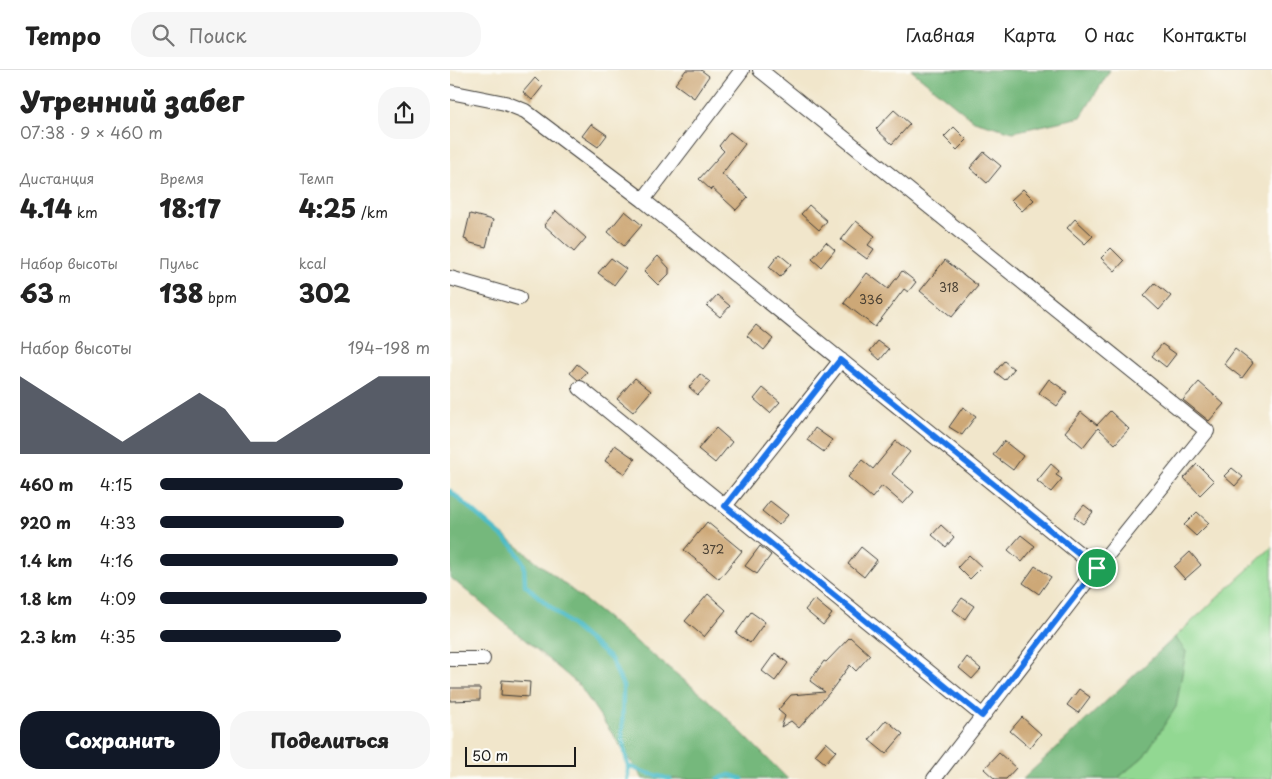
<!DOCTYPE html>
<html lang="ru">
<meta charset="utf-8">
<style>
body{margin:0;font-family:"Playpen Sans",sans-serif;background:#f6f6f6;color:#222;height:100vh;display:flex;flex-direction:column;font-size:19px;white-space:nowrap}
*{box-sizing:border-box;margin:0}
p{font-size:16px;color:#767676}
.icon{flex:none;width:28px;height:28px;fill:none;stroke:currentColor;stroke-width:2;stroke-linecap:round;stroke-linejoin:round}
.map{position:relative;flex:1;overflow:hidden}
.side{display:flex;flex-direction:column;background:#fff;width:450px}
.side>*{flex:none}
.scale{position:absolute;left:15px;bottom:12px;width:111px;box-sizing:border-box;padding-left:5px;border:2px solid #1c1c1c;border-top:0;font-size:14px;line-height:18px;white-space:nowrap;color:#1c1c1c;-webkit-text-stroke:4px #fdfcf7;paint-order:stroke}
.pin{position:absolute;display:grid;place-items:center;width:42px;height:42px;color:#fff;margin:-21px;border:2px solid #fff;border-radius:50%;box-shadow:0 1px 5px #0007}
.round{display:grid;place-items:center;flex:none;width:52px;height:52px;border-radius:20px;background:#f6f6f6}
.overview{display:flex;align-items:center;justify-content:space-between;height:85px;padding:0 20px}
h1{font-size:28px;font-weight:800;line-height:38px}
.metrics{display:grid;grid-template-columns:repeat(3,1fr);gap:8px;height:85px;padding:5px 20px}
.metrics div{display:grid;align-content:center}
.metrics b{font-size:25px;font-weight:800}
.metrics small{font-size:14px;font-weight:400}
.metrics p{font-size:14px}
.chart{height:140px;padding:10px 20px}
.chart p{display:flex;justify-content:space-between}
.chart svg{width:100%;height:90px;margin-top:5px;fill:#111827;opacity:.7}
.button{display:flex;gap:10px;margin-top:auto;padding:10px 20px}
.button a{flex:1;height:58px;border-radius:20px;background:#111827;color:#fff;font-size:20px;font-weight:800;line-height:58px;text-align:center}
.button a+a{background:#f6f6f6;color:#222}
ul{padding:0 20px;list-style:none;font-size:16px}
li{display:grid;grid-template-columns:80px 60px 1fr;align-items:center;height:38px}
li i{height:12px;border-radius:6px;background:#111827}
header{display:flex;align-items:center;gap:30px;box-sizing:border-box;height:70px;padding:0 25px;background:#fff;border-bottom:1px solid #e0e0e0}
header strong{font-size:24px}
nav{display:flex;gap:28px;margin-inline-start:auto;font-size:18px}
.search{width:350px;height:45px;background:#f6f6f6;display:flex;align-items:center;gap:12px;box-sizing:border-box;padding:0 18px;border-radius:20px;color:#767676;font-size:19px}
main{display:flex;flex:1;min-height:0}
.map>svg:first-child{display:block}
.green{fill:#92d892;stroke:#577a57}
.forest{fill:#75b87c;stroke:#486a4c}
.lines{fill:none;stroke-linecap:round;stroke-linejoin:round}
.stream{stroke:#4ebcc7;stroke-width:4.5}
.building{fill:#cda877}
.minor-casing{stroke:#3c3a36;stroke-width:16}
.minor{stroke:#fff;stroke-width:14}
.route-casing{stroke:#fff;stroke-width:10}
.route{stroke:#1a73e8;stroke-width:6}
.labels{text-anchor:middle;stroke-width:4;stroke-linejoin:round;paint-order:stroke}
.number-label{font-size:12px;fill:#483f33}
</style>
<header>
<strong>Tempo</strong>
<div class="search"><svg class="icon" aria-label="search" viewBox="0 0 24 24"><circle cx="10" cy="10" r="6"/><path d="M15 15l6 6"/></svg>Поиск</div>
<nav><a>Главная</a><a>Карта</a><a>О нас</a><a>Контакты</a></nav>
</header>
<main>
<section class="side">
<div class="overview"><div><h1>Утренний забег</h1><p>07:38 · 9 × 460 m</p></div><a class="round"><svg class="icon" aria-label="share" viewBox="0 0 24 24"><path d="M12 15V3M7 8l5-5 5 5M5 13v7h14v-7"/></svg></a></div>
<div class="metrics">
<div><p>Дистанция</p><b>4.14<small> km</small></b></div>
<div><p>Время</p><b>18:17</b></div>
<div><p>Темп</p><b>4:25<small> /km</small></b></div>
</div>
<div class="metrics">
<div><p>Набор высоты</p><b>63<small> m</small></b></div>
<div><p>Пульс</p><b>138<small> bpm</small></b></div>
<div><p>kcal</p><b>302</b></div>
</div>
<div class="chart"><p><span>Набор высоты</span>194–198 m</p>
<svg viewBox="0 0 160 44" preserveAspectRatio="none"><path d="M0 44V6L10 14L20 22L30 30L40 38L50 30L60 22L70 14L80 22L90 38L100 38L110 30L120 22L130 14L140 6L150 6L160 6V44z"/></svg>
</div>
<ul>
<li><b>460 m</b>4:15<i style="width:90%"></i></li>
<li><b>920 m</b>4:33<i style="width:68%"></i></li>
<li><b>1.4 km</b>4:16<i style="width:88%"></i></li>
<li><b>1.8 km</b>4:09<i style="width:99%"></i></li>
<li><b>2.3 km</b>4:35<i style="width:67%"></i></li>
</ul>
<div class="button"><a>Сохранить</a><a>Поделиться</a></div>
</section>
<div class="map">
<svg width="822" height="709" viewBox="0 0 822 709">
<rect width="100%" height="100%" fill="#fdfcf7"/>
<filter id="ink" filterUnits="userSpaceOnUse"><feTurbulence type="fractalNoise" baseFrequency=".02" numOctaves="2"/><feDisplacementMap in="SourceGraphic" scale="10" xChannelSelector="R" yChannelSelector="G"/><feConvolveMatrix kernelMatrix="1 2 1 2 8 2 1 2 1" color-interpolation-filters="sRGB"/></filter>
<filter id="wash" filterUnits="userSpaceOnUse"><feTurbulence type="fractalNoise" baseFrequency=".0096" numOctaves="4" result="noise"/><feDisplacementMap in="SourceGraphic" scale="20" xChannelSelector="R" yChannelSelector="G"/><feGaussianBlur stdDeviation="1.12" result="paint"/><feColorMatrix in="noise" values="0 0 0 0 0 0 0 0 0 0 0 0 0 0 0 0 0 1.4 0 .05"/><feComposite in="paint" operator="in"/></filter>
<g filter="url(#wash)">
<rect width="100%" height="100%" fill="#f1e6cb"/>
<path class="green" d="M822 477V709H667L694 686 736 582 725 567Z"/>
<path class="forest" d="M461 0H660L631 47 563 62 524 51Z
M0 422 260 631 338 709H193L129 615 0 507Z
M725 567 736 582 726 637 694 686 667 709H573Z"/>
<g class="lines">
<path class="stream" d="M0 421 63 476 74 494 75 515 161 589 173 616 172 668 178 696 197 703 220 709
M178 709V696
M268 709 280 705 292 709"/>
</g>
<g id="blocks">
<path class="building" d="M236 0H251L259 6 244 28 225 14Z
M85 8 93 16 82 30 73 22Z
M444 40 460 54 442 74 426 59Z
M141 54 157 65 148 77 132 66Z
M504 57 517 70 507 80 494 67Z
M280 62 295 74 272 104 298 127 286 140 262 118 261 120 249 109 274 81 269 76Z
M534 82 551 96 537 113 520 98Z
M573 119 584 130 572 141 561 130Z
M359 135 377 151 369 160 351 144Z
M106 141 136 168 124 182 94 155Z
M175 141 192 155 174 176 158 162Z
M20 144 43 150 36 177 17 172V170L14 169Z
M625 149 643 166 635 174 617 158Z
M406 151 425 166 418 175 424 179 417 189 391 170Z
M376 172 385 180 371 197 362 189Z
M661 178 674 191 665 201 651 188Z
M329 184 341 194 330 207 319 197Z
M208 186 219 198V204L208 215 194 201Z
M161 188 176 199 164 215 148 203Z
M495 190 528 216 502 247 470 221Z
M452 201 466 212 458 222 454 219 425 257 394 233 417 203 438 219Z
M705 213 721 226 709 240 694 226Z
M267 225 280 236 270 247 257 236Z
M306 255 323 269 314 280 297 266Z
M428 271 439 279 430 290 420 281Z
M712 274 726 284 716 297 702 286Z
M785 279 803 293 792 308 774 294Z
M554 291 564 299 555 310 545 302Z
M127 294 137 302 131 309 128 310 120 303Z
M250 304 260 312 248 325 239 317Z
M185 308 201 321 183 342 167 329Z
M599 309 617 322 607 336 589 323Z
M749 312 774 334 759 351 733 330Z
M313 318 330 332 320 343 304 329Z
M513 337 526 346 512 365 499 357Z
M660 341 679 359 665 374 648 358 633 377 615 362 631 342 647 355Z
M266 358 282 372 265 393 248 379Z
M365 358 382 370 374 382 357 370Z
M446 371 460 382 442 404 464 422 453 434 432 416 422 428 398 407 412 390 423 399Z
M554 371 573 386 563 400 543 385Z
M165 375 185 389 175 404 155 391Z
M601 394 609 401 606 405 612 409 601 422 587 411Z
M747 394 764 411 750 425 734 408Z
M782 398 793 407 785 416 774 406Z
M320 431 338 445 329 455 312 441Z
M634 435 643 442 633 454 624 447Z
M747 442 759 453 746 466 734 455Z
M257 452 292 481 269 509 234 480Z
M491 455 504 467 496 477 482 465Z
M571 465 585 476 572 492 558 480Z
M310 476 321 485 307 504 295 496Z
M411 477 427 490 414 507 398 494Z
M740 482 751 495 735 509 724 497Z
M519 485 532 497 520 509 508 497Z
M585 496 601 507 589 524 573 513Z
M258 524 276 540 254 567 235 551Z
M512 528 524 536 515 549 503 540Z
M364 529 382 544 373 555 355 540Z
M301 542 315 552 300 573 286 563Z
M400 567 420 585 406 601 400 595 380 622 349 658 341 651 331 657 335 646 328 640 341 625 375 622 360 611 374 591 376 592Z
M325 583 338 593 325 611 312 601Z
M517 587 531 599 522 609 509 598Z
M52 610 80 612 79 627 51 625Z
M0 618H30V630L0 631Z
M629 619 640 627 628 643 617 635Z
M572 647 591 664 580 678 560 661Z
M436 650 453 664 436 684 419 670Z
M376 672 386 681 375 693 365 685Z
M549 683 566 698 556 709H545L534 699Z"/>
</g>
</g>
<g filter="url(#ink)">
<use href="#blocks" fill-opacity="0" stroke="#3c3a36" stroke-width="1"/>
<g class="lines">
<defs>
<path id="minor" d="M310 0 757 361 647 498 484 709
M0 22 55 33 75 41 193 130 647 498
M193 130 292 0
M0 208 69 228
M130 318 533 646
M275 436 391 290
M0 589H33"/>
</defs>
<use href="#minor" class="minor-casing"/>
<use href="#minor" class="minor"/>
</g>
</g>
<g class="lines" filter="url(#ink)">
<defs>
<path id="route" d="M390 290 647 498 532 646 275 436Z"/>
</defs>
<use href="#route" class="route-casing"/>
<use href="#route" class="route"/>
</g>
<g class="labels">
<g class="number-label">
<text x="499" y="222">318</text>
<text x="421" y="234">336</text>
<text x="263" y="484">372</text>
</g>
</g>
</svg>
<div class="scale">50 m</div>
<div class="pin" style="left:647px;top:498px;background:#1e9e55"><svg class="icon" aria-label="arrive" viewBox="0 0 24 24"><path d="M6 21V4h12l-3 4 3 4H6"/></svg></div>
</div>
</main>
